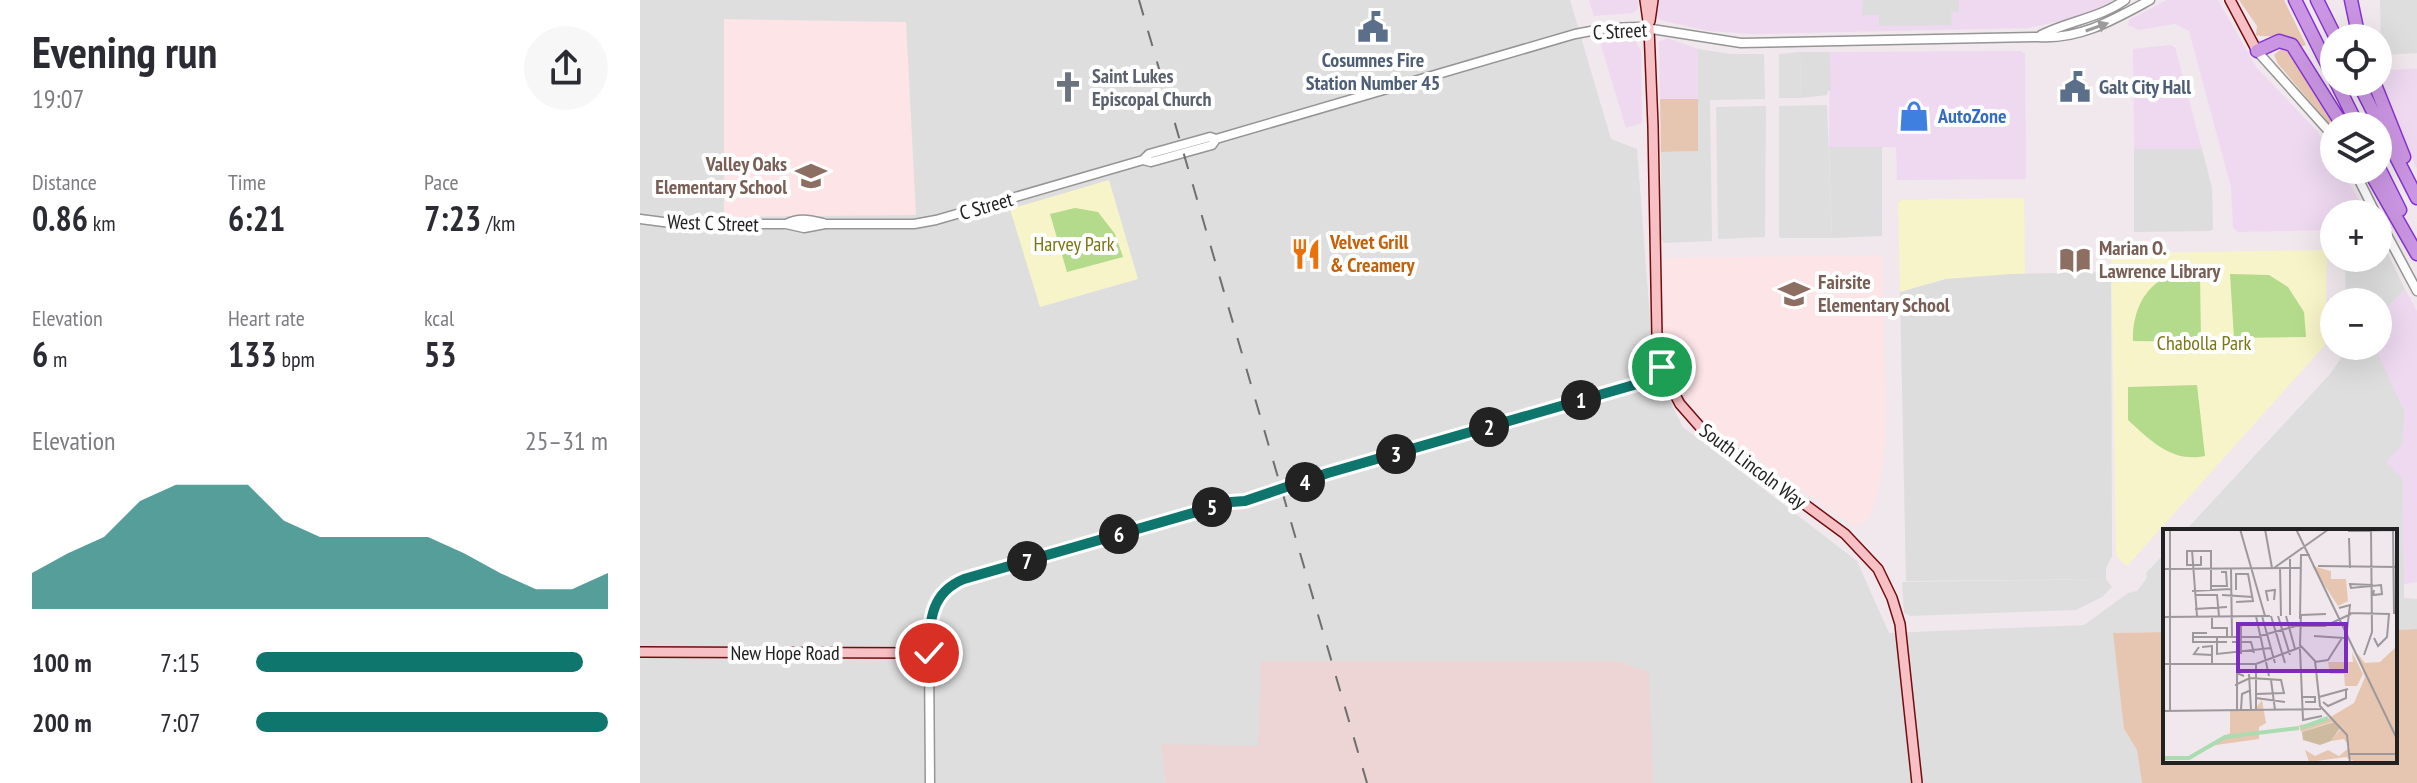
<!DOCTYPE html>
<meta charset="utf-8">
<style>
body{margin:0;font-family:"PT Sans Narrow",sans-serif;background:#f7f7f7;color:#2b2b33;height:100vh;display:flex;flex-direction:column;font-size:30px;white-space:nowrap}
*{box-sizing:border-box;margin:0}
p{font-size:26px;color:#7c7c81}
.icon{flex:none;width:44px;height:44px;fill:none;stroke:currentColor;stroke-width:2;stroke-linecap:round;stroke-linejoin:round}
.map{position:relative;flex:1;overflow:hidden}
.side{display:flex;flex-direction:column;background:#fff;width:640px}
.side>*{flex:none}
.buttons{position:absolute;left:1680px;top:24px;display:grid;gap:16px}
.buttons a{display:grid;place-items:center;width:72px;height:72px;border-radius:50%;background:#fff;box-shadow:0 8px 32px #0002;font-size:40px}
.pin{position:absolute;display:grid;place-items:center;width:68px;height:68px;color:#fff;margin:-34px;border:4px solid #fff;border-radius:50%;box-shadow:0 2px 8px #0007}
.km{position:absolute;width:40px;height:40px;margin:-20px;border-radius:50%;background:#222;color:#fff;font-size:22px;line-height:40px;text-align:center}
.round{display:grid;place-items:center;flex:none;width:84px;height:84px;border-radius:42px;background:#f7f7f7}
.head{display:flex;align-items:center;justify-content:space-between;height:136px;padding:0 32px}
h1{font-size:44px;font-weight:600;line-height:60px}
.figures{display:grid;grid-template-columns:repeat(3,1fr);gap:12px;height:136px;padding:8px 32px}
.figures div{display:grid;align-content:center}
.figures b{font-size:34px;font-weight:600}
.figures small{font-size:22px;font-weight:400}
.figures p{font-size:22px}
.chart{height:224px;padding:16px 32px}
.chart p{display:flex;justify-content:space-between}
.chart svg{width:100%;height:144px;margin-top:8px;fill:#0f766e;opacity:.7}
ul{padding:0 32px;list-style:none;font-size:26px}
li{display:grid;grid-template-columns:128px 96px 1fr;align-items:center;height:60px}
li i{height:20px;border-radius:10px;background:#0f766e}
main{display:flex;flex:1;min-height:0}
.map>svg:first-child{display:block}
.residential{fill:#dededf}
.commercial{fill:#eed9f0}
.education{fill:#fde4e7}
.farmland{fill:#edd5d6}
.grass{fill:#e7c6b1}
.park{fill:#f7f4c9}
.pitch{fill:#b4da8b}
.parking{fill:#ddd}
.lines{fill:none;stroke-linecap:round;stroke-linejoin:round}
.tertiary-casing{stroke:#959595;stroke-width:11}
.secondary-casing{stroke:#730c0e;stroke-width:12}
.motorway-casing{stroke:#8633d0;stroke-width:15}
.tertiary{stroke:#fff;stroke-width:8}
.secondary{stroke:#f6c0c4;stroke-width:9}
.motorway{stroke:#ca95e2;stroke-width:12}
.rail{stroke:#6f6f6f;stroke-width:2;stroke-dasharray:16 16;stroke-linecap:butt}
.oneway{fill:#9b9b9b}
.route-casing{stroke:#fff;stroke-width:16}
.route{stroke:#0f766e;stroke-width:10}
.labels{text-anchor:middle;stroke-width:8;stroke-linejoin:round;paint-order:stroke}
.street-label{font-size:20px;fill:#212121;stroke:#fff}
.service-label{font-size:20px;font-weight:bold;fill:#4e5e75;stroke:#fff}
.worship-label{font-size:20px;font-weight:bold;fill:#5b616d;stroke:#fff;text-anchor:start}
.shop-label{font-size:20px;font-weight:bold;fill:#366cbe;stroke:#fff;text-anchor:start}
.education-label{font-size:20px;font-weight:bold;fill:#785e54;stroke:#fff;text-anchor:start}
.food-label{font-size:20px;font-weight:bold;fill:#c56008;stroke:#fff;text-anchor:start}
.park-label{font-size:20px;fill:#7a7613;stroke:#fff}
.inset-river{fill:none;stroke:#abdbb0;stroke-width:4}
.inset-road{fill:none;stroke:#9d989b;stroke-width:2}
.view{fill:#7b2cbf;fill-opacity:0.15;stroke:#7b2cbf;stroke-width:4}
.inset-edge{fill:none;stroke:#212121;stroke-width:4}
</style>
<main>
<section class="side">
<div class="head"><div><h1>Evening run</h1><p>19:07</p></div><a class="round"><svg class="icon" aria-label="share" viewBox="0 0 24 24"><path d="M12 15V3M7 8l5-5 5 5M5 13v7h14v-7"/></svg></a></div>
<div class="figures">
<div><p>Distance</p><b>0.86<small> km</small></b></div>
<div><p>Time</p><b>6:21</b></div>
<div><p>Pace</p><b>7:23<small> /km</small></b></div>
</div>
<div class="figures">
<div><p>Elevation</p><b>6<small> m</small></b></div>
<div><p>Heart rate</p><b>133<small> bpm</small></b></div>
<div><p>kcal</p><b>53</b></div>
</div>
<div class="chart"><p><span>Elevation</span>25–31 m</p>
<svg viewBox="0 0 160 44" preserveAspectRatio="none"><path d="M0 44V33L10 27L20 22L30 11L40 6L50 6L60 6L70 17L80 22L90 22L100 22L110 22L120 27L130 33L140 38L150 38L160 33V44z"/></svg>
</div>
<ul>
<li><b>100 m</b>7:15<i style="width:93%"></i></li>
<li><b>200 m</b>7:07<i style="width:100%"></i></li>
</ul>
</section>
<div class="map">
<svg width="1777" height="783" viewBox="0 0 1777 783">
<rect width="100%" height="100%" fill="#f0e8ec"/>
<path class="residential" d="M0 0H930L971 139 997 149 1014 371 1043 427 1217 561 1249 633 1444 625 1488 593 1497 591 1507 578 1506 573 1525 553V632L1474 633 1484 729 1497 750 1502 783H0Z
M1740 0H1777V53L1744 55 1741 52Z
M1058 49 1091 54H1124L1125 99 1070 100 1072 241 1024 243 1021 239V152L1058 151Z
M1160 52 1161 98H1139V54Z
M1187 105 1192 238H1141L1139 236V106Z
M1126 106 1125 237 1078 239 1076 107Z
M1709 346H1735L1764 410V598L1777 599V629L1755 630V531H1545L1691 373Z
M1466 579 1472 587 1462 597 1436 610 1270 616 1264 613 1262 582Z"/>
<path class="commercial" d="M949 0H998V9L993 13 954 16Z
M1015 0H1478L1443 16 1388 28 1113 34 1068 31 1021 20 1015 15Z
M1527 0H1578L1616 67 1677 131 1694 157V170H1702L1727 214H1694V230L1598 232 1593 228 1591 187 1549 31 1535 24 1499 30 1488 25 1489 20Z
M993 38 1001 50 1002 123 986 128 960 42 961 40Z
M1027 38 1058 49V99H1020L1019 42Z
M1530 45 1535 47 1562 149H1494L1493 49Z
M1381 51 1385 54 1386 179 1257 180 1256 147H1189L1190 52Z
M1777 69V169L1738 80V70Z
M1765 289 1777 311V582L1764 584 1762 478 1746 463 1763 443 1764 410 1735 346H1738V317Z"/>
<path class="education" d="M84 19 266 22 276 215 84 217Z
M1238 255 1242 257 1246 439 1238 493 1230 515 1222 524 1214 526 1069 425 1044 397 1027 363 1021 330V265L1027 258Z"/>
<path class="farmland" d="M621 661H977L1009 672 1013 783H526L521 744 618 746Z"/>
<path class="grass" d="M1599 0H1644L1666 45 1660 47C1642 28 1635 40 1616 35L1617 26Z
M1641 49 1651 53 1694 126V130L1638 64 1634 55Z
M1020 99H1058V151L1021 152Z
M1777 629V783H1502L1497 750 1484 729 1473 633 1525 632V761H1755V630Z"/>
<path class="park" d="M469 180 498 279 400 307 370 209Z
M1384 198 1385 274 1306 279 1260 292 1258 203 1262 200Z
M1475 249 1493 253 1687 250 1685 345 1487 566 1477 557 1476 552 1471 251Z"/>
<path class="pitch" d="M435 208 458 212 475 234 483 257 427 272 410 214Z
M1560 274 1561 342 1493 341C1492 314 1504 282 1534 275 1542 273 1552 275 1560 274Z
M1590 274 1629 275 1648 287 1664 312 1666 337 1594 338Z
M1557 385 1565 456C1532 463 1511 441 1488 420V387Z"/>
<path class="parking" d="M1223 0H1319V12H1311L1312 25 1239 26V15H1222Z
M1160 52H1190L1191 91H1188L1187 95 1161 98Z
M1189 147H1242V236L1192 238Z
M1494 149H1562L1572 188 1573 229 1570 231 1494 232Z
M1738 249 1747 252 1765 289 1738 317V302H1706L1705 258H1738Z
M1471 272 1472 556 1466 568V579L1266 581 1260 292 1306 279 1370 274Z"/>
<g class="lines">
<defs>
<path id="tertiary" d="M1401 35C1428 21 1460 18 1485 0
M1617 51 1694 137
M503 160 511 162 572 145 576 139
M1714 170 1736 214
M1738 218 1777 291
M0 219 39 224H146L164 228 185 224H274L296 220 503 160 509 154 570 137 576 139 935 34 967 28 999 27 1101 43 1398 37C1440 40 1475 19 1510 0
M146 224C159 217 170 220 183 223
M289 653 290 783"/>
<path id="secondary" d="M1005 0 1009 28 1013 126 1017 336 1025 376 1040 404 1061 428 1205 534 1238 569 1252 598 1260 624 1277 783
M1590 0 1617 51
M1010 21 1013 0
M0 652 289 653C290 621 290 593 324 579L591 502 605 501 688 473 1025 376"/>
<path id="motorway" d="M1655 0 1694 78
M1677 0 1696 38
M1711 0 1719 38
M1617 51 1639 41 1652 45 1703 126
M1696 82 1718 126
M1718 82 1777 198
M1734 82 1764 157
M1738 166 1760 210
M1729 170 1777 254"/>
</defs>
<use href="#tertiary" class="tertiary-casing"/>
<use href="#secondary" class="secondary-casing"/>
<use href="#motorway" class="motorway-casing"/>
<use href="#tertiary" class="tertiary"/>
<use href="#secondary" class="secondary"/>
<use href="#motorway" class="motorway"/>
<path class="rail" d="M499 0 727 783"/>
</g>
<defs><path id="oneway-solid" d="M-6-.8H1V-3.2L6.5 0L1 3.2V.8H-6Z" transform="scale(2)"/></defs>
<use class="oneway" href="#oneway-solid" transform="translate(1457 27) rotate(-19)"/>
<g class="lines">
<defs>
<path id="route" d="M289 653C290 621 290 593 324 579L591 502 605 501 688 473 1025 376 1022 367"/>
</defs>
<use href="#route" class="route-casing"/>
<use href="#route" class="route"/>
</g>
<defs>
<symbol id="civic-bare" viewBox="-9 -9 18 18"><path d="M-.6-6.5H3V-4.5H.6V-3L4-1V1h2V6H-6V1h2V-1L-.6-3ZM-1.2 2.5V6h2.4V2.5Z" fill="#5c6f8a" stroke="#fff" stroke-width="2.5" paint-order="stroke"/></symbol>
<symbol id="church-bare" viewBox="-9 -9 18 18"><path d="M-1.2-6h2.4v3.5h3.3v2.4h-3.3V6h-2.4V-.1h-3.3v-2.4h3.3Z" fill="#6b7280" stroke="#fff" stroke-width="2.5" paint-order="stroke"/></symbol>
<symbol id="shop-bare" viewBox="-9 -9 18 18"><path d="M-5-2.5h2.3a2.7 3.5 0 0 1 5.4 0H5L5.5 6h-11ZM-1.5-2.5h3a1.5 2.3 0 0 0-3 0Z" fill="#3f7fe0" stroke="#fff" stroke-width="2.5" paint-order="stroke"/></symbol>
<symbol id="school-bare" viewBox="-9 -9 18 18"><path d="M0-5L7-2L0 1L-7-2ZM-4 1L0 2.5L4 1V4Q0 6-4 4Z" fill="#8d6e63" stroke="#fff" stroke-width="2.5" paint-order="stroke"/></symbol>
<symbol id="restaurant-bare" viewBox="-9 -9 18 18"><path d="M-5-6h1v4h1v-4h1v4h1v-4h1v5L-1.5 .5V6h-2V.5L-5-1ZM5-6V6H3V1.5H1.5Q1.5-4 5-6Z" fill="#e8710a" stroke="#fff" stroke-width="2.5" paint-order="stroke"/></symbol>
<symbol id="library-bare" viewBox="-9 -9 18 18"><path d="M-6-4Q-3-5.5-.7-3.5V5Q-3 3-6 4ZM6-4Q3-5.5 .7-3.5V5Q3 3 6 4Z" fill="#8d6e63" stroke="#fff" stroke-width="2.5" paint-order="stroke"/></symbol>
</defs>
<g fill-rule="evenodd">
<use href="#civic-bare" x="711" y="5" width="44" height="44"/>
<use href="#church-bare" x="406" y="65" width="44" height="44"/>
<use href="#civic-bare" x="1413" y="65" width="44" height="44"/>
<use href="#shop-bare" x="1252" y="94" width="44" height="44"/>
<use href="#school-bare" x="149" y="154" width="44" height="44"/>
<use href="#restaurant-bare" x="644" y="232" width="44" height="44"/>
<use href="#library-bare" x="1413" y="238" width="44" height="44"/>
<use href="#school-bare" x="1132" y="272" width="44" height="44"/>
</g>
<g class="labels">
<g class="street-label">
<text transform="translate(980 31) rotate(-3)" y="7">C Street</text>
<text transform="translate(346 206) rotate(-16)" y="7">C Street</text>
<text transform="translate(73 223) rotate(2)" y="7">West C Street</text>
<text transform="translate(1113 466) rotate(37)" y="7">South Lincoln Way</text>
<text x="145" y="660">New Hope Road</text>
</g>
<g class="service-label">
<text x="733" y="67">Cosumnes Fire<tspan x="733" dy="23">Station Number 45</tspan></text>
<text x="1459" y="94" text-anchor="start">Galt City Hall</text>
</g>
<g class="worship-label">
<text x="452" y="83">Saint Lukes<tspan x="452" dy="23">Episcopal Church</tspan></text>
</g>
<g class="shop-label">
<text x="1298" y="123">AutoZone</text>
</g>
<g class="education-label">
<text x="147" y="171" text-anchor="end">Valley Oaks<tspan x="147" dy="23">Elementary School</tspan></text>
<text x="1459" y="255">Marian O.<tspan x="1459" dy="23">Lawrence Library</tspan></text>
<text x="1178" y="289">Fairsite<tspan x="1178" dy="23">Elementary School</tspan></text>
</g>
<g class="food-label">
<text x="690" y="249">Velvet Grill<tspan x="690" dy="23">&amp; Creamery</tspan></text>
</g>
<g class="park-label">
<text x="434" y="251">Harvey Park</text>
<text x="1564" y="350">Chabolla Park</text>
</g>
</g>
<g transform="translate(1523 529)">
<rect width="234" height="234" fill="#f0e8ec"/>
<path d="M149 37 168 42V50H183L185 72 175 77ZM234 117V234H195L183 228 146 233 142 221 152 227 165 221 176 227 187 218 181 210 168 212 178 199 172 192 138 203 136 196 159 193 191 174 202 148 194 124 202 134 217 133ZM189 123 200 145 194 157H182L181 145H167L165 133H190ZM99 171 103 194 96 198V210L46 217 67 204V181L92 180Z" fill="#e7c6b1"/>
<path d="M171 193 177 199 168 212 157 216 140 211 139 203Z" fill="#cdba9f"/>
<path class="inset-river" d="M138 199 165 189M0 229H26L62 208 136 199"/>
<path class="inset-road" d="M77 0 102 87M102 0 109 39M133 0 234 210M230 0 231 85M0 1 63 0M185 2 230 1M186 9 187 39M29 21 34 87M38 27V36H24V22H48V61M127 30V86M155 37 234 38M111 39 166 0M117 39 118 87M0 40 138 39M68 40 69 108M210 56 187 55 188 59 218 56 219 65 210 66 211 61M48 57H64L63 43H58M29 62 68 60M32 66H54L56 87M59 66 90 68M105 72 103 62 112 61 111 71M73 73 90 72 85 45H73V61M176 79 187 76 184 101M32 80 64 78M186 84 227 85M138 86 137 116 152 132 157 177 184 206 187 234M138 86 163 85M93 87 106 147M99 87 112 134M108 87 122 134M115 87 127 126M123 87 132 120M0 88 107 87M49 89V99H64V108M137 90 138 26H147M78 94V125M44 104H30V113H64M151 107 181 109M29 108H93L133 97H162L188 85M54 108V125L108 119M211 109 215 117 224 108 226 85M69 113H88L91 124M36 118 31 125 49 126M39 118 49 117V135M137 120 140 191 159 187M201 126 209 103 208 0M152 133 165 131 179 109M0 135H93L138 118M93 135V181M86 145 88 181M108 151 112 181M72 156 87 149 118 151 121 164 93 165M138 168H152V173H142M156 168 185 160M93 169 122 173M160 173 165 177 183 169V160M74 181V144L81 147M78 181 79 165 88 161M0 182 158 180M7 182V0M187 225H234"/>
<path class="view" d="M75 95H183V142H75Z"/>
<rect width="234" height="234" class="inset-edge"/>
</g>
</svg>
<div class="buttons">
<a><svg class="icon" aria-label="locate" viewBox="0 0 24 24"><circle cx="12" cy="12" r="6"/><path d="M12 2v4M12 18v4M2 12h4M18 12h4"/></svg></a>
<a><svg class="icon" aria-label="layers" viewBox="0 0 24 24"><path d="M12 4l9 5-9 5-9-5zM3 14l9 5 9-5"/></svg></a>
<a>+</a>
<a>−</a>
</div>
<div class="pin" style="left:1022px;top:367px;background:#1e9e55"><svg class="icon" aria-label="arrive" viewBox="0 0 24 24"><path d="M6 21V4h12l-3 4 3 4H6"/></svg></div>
<div class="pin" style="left:289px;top:653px;background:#d93025"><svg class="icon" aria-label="check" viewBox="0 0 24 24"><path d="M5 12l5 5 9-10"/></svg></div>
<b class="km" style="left:941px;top:400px">1</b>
<b class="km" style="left:849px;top:427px">2</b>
<b class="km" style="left:756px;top:454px">3</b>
<b class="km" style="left:665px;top:482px">4</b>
<b class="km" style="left:572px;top:507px">5</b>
<b class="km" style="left:479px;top:534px">6</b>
<b class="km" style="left:387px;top:561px">7</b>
</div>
</main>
